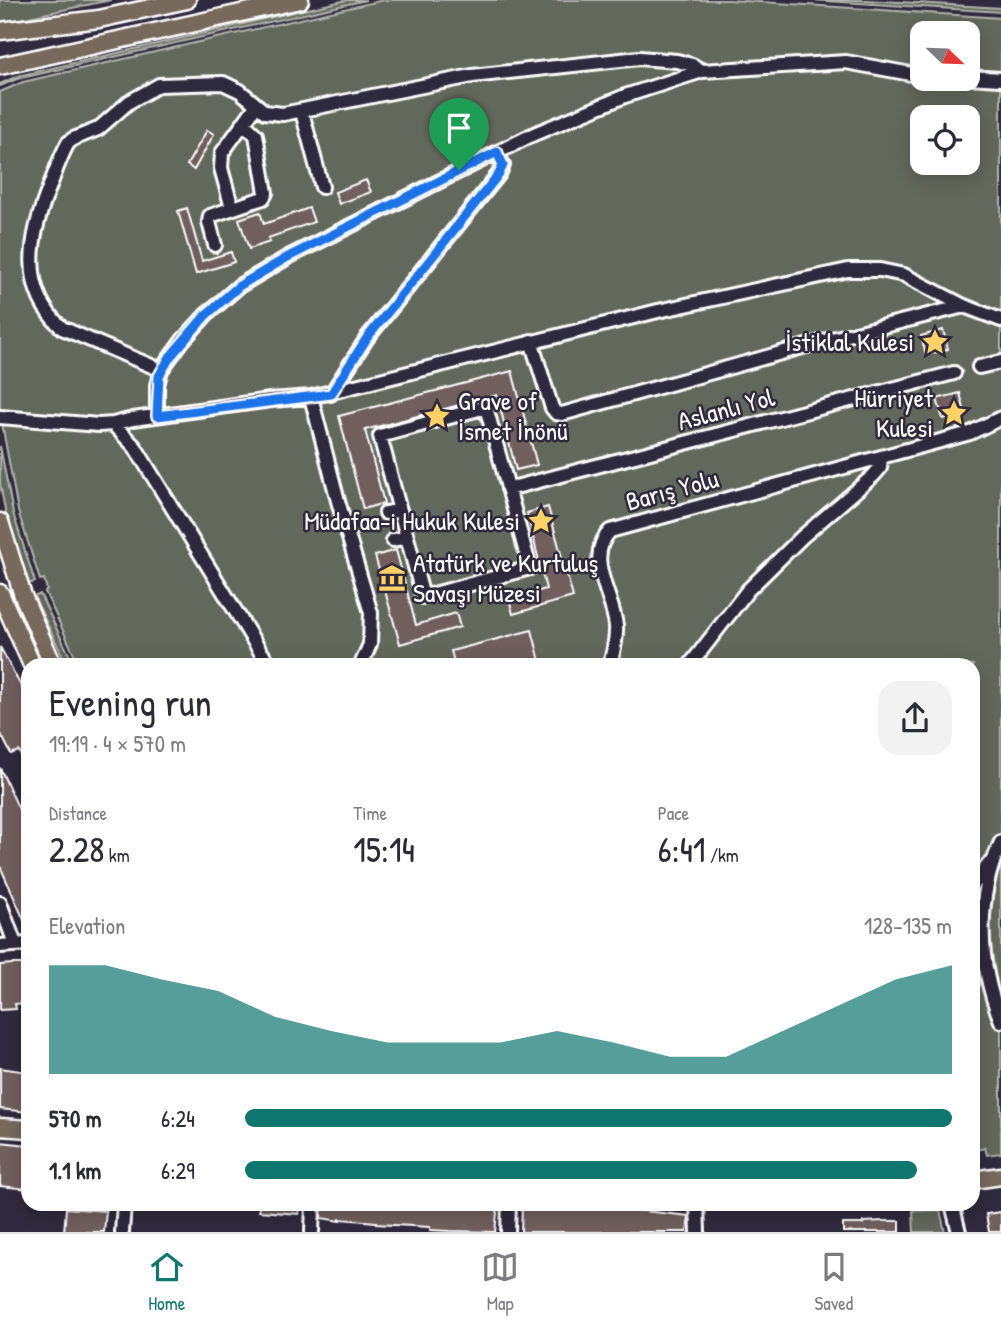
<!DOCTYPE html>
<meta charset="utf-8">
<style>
body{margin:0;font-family:"Patrick Hand",sans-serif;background:#f2f2f3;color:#2b2b33;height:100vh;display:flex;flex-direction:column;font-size:26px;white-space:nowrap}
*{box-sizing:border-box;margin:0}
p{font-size:23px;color:#7c7c81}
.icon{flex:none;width:38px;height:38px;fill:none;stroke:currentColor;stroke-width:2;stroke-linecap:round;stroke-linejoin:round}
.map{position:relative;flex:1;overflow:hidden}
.details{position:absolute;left:21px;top:658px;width:959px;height:553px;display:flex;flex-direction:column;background:#fff;border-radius:21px;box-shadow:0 4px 18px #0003}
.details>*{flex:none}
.needle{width:46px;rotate:113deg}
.controls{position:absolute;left:910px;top:21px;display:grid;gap:14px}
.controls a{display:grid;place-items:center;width:70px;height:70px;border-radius:14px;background:#fff;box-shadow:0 4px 18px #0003;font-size:35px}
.pin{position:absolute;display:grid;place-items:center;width:60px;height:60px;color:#fff;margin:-72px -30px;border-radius:50% 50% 50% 0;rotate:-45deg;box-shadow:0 0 7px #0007}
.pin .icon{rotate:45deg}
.round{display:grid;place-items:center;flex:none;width:74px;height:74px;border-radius:21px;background:#f2f2f3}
.overview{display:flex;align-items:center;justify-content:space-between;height:119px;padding:0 28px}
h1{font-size:38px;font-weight:600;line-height:52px}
.stats{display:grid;grid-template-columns:repeat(3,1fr);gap:10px;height:119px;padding:7px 28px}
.stats div{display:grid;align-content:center}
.stats b{font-size:35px;font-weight:600}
.stats small{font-size:19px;font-weight:400}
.stats p{font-size:19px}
.chart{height:196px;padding:14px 28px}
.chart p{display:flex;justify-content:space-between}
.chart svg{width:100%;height:126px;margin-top:7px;fill:#0f766e;opacity:.7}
ul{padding:0 28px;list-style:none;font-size:23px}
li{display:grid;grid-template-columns:112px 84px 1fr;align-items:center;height:52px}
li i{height:18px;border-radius:9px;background:#0f766e}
.dock{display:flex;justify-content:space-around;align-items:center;height:98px;border-top:2px solid #e1e1e2;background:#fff;font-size:19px;color:#7c7c81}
.dock a{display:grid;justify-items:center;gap:4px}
.dock .selected{color:#0f766e}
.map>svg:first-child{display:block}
.green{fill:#64685b;stroke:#b2b4ad;stroke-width:2;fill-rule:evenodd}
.building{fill:#705f5d;stroke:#fff;stroke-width:2}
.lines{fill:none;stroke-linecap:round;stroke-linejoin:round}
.minor-casing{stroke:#fff;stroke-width:18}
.major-casing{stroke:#fff;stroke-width:21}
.minor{stroke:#2f2a3d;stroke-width:12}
.major{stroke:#77695c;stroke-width:16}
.route-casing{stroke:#fff;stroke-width:14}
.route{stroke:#1a73e8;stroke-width:9}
.labels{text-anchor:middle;stroke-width:5;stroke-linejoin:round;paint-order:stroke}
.poi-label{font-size:26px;fill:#fff;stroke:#2f2a3d;text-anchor:end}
.street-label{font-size:26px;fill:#fff;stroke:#2f2a3d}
</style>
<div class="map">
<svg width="1001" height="1232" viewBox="0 0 1001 1232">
<rect width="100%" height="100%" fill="#2f2a3d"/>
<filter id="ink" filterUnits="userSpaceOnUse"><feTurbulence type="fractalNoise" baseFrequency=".0143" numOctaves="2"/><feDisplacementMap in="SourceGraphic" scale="14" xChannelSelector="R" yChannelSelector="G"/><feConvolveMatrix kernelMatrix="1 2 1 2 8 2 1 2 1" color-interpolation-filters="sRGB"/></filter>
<g filter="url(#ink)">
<path class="green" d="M0 0H111L0 23Z
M347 0H366L17 79 0 86V84L18 76Z
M384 0H730L1001 18V1153L987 1155 985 1148 976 1150V1157H973V665H79L45 592 47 590 44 579 40 580 18 511 0 413V92L23 82ZM922 33H968V79H922ZM922 117H968V163H922Z
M810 0H866L1001 8V12Z
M0 446 13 513 35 582 28 584 6 515 0 484Z
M40 594 74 665H67L34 597Z
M940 1210 945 1232H914L913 1211Z"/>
<path class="building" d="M207 130 214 134 194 170 187 165Z
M366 180 371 192 339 204 335 192Z
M187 208 202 261 231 252 234 262 196 274 178 211Z
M309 208 314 222 268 238 270 242 249 249 239 219 260 212 264 224Z
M943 330 948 349 926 355 921 336Z
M512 371 537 465 516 470 497 395 365 430 384 503 363 509 339 416Z
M960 393 965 413 943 419 937 399Z
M548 507 573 597 513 614 509 599 546 589 527 513Z
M396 550 416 625 456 613 460 627 400 644 375 556Z
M532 630 541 665H455L451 651Z
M0 647 28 699V770L19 751 11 754 0 732Z
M0 768 28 829V929L0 866Z
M12 964H28V1003L15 1004 16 1009 0 1010V965Z
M0 1068 28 1072V1112L0 1109Z
M0 1142 28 1145V1189L0 1186Z
M259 1204H300L299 1214 259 1211Z
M322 1204H498L495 1232 450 1231 430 1230V1227L376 1224V1222L340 1219V1221L321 1218Z
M522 1204H602L608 1205V1207L689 1216 687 1232H521Z
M66 1208 106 1211 104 1232H64Z
M1001 1212V1232H989L986 1214Z
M884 1221H900V1232H843V1224H863V1222Z"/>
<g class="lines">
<defs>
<path id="minor" d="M968 77 1001 79
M302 112 322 187
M232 208 221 168 222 153 256 106
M215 245 209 222 210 216 263 198 266 193 256 135 243 123
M531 341 552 408 556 413 562 414 824 341 964 306
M979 367 1001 362
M161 370 62 328C19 289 30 236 49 188 55 173 60 157 68 143L73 139 98 129 129 102 159 85 223 83 240 91 265 112 283 114 472 76 639 58 677 61 692 65 702 71
M331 394 367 338 499 174 503 165 497 152
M311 397 338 501 371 613 370 644 361 665
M486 407 530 568 423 597 380 436Z
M157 416V385L161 370 183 340 206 315 239 286 288 257 534 134 625 96 702 71 846 62 922 76
M0 417 99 425 113 424 133 419 270 400 311 397 658 311 848 270H880L904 275 964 306 1001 320
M113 424 135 447 260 651 271 665
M508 489 954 373
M386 513 400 510
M393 540 407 537
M610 665C613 653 617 639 616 626 613 595 584 558 610 531L881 457
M690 665 748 590 802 537 873 476 880 468 881 457 970 433 1001 418
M1001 842C975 899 978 964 1001 1021
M973 885 989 864
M0 903 15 944
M0 946 28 944
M697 1204 698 1232
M952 1204 959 1232
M122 1232 124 1204
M312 1232 313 1204
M508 1232 509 1204"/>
<path id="major" d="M0 31 99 19 187 0
M0 66 300 0
M0 522 23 596 53 665
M0 593 32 665
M0 1127 28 1129
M973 1180 1001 1176"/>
</defs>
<use href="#minor" class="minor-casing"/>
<use href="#major" class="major-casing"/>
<use href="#minor" class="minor"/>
<use href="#major" class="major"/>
</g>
</g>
<g class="lines" filter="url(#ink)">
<defs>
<path id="route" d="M497 152 503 165 499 174 367 338 331 394 157 416 159 376 170 357 206 315 239 286 288 257Z"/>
</defs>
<use href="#route" class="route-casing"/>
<use href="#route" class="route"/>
</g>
<defs>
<symbol id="sight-bare" viewBox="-9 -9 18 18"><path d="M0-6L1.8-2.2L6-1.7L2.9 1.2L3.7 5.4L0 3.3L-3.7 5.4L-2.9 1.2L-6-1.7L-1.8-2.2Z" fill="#ffd166" stroke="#2f2a3d" stroke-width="2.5" paint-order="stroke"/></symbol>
<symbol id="museum-bare" viewBox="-9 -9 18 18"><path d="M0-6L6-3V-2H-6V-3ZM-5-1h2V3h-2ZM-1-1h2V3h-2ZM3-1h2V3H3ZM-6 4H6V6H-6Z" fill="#ffd166" stroke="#2f2a3d" stroke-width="2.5" paint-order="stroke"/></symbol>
</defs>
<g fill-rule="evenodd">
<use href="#sight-bare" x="916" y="323" width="38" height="38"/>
<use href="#sight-bare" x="935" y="394" width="38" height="38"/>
<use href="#sight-bare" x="418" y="397" width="38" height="38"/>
<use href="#sight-bare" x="522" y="502" width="38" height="38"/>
<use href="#museum-bare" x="373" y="559" width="38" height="38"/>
</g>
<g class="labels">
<g class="poi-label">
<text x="914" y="351">İstiklal Kulesi</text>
<text x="933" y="407">Hürriyet<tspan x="933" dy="30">Kulesi</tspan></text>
<text x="458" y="410" text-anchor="start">Grave of<tspan x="458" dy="30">İsmet İnönü</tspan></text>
<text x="520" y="530">Müdafaa-i Hukuk Kulesi</text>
<text x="413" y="572" text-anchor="start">Atatürk ve Kurtuluş<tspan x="413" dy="30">Savaşı Müzesi</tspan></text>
</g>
<g class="street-label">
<text transform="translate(726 409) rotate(-15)" y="9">Aslanlı Yol</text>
<text transform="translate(672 490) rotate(-15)" y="9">Barış Yolu</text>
</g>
</g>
</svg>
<div class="controls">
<a><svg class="needle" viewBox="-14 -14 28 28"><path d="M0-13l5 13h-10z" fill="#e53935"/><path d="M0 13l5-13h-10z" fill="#7c7c81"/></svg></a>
<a><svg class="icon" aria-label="locate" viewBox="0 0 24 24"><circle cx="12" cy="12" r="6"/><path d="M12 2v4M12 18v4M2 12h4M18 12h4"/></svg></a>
</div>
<div class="pin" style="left:459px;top:170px;background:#1e9e55"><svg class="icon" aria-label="arrive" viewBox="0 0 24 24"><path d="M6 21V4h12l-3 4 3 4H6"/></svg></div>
<section class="details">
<div class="overview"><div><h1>Evening run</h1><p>19:19 · 4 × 570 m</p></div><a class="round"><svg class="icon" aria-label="share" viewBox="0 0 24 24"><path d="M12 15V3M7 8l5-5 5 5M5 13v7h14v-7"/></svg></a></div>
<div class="stats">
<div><p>Distance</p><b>2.28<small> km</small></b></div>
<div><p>Time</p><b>15:14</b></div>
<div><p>Pace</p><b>6:41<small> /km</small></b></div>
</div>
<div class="chart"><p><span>Elevation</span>128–135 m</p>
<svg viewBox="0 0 160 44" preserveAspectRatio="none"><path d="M0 44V6L10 6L20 11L30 15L40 24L50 29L60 33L70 33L80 33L90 29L100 33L110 38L120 38L130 29L140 20L150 11L160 6V44z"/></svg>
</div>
<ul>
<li><b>570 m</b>6:24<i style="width:100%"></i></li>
<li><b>1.1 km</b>6:29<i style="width:95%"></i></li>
</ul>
</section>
</div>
<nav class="dock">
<a class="selected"><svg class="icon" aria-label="home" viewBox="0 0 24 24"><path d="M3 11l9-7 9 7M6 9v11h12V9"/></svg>Home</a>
<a><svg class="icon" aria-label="map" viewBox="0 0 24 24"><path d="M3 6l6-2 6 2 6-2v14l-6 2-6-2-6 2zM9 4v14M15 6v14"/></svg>Map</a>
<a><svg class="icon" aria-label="saved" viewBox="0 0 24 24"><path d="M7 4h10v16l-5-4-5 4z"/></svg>Saved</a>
</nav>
